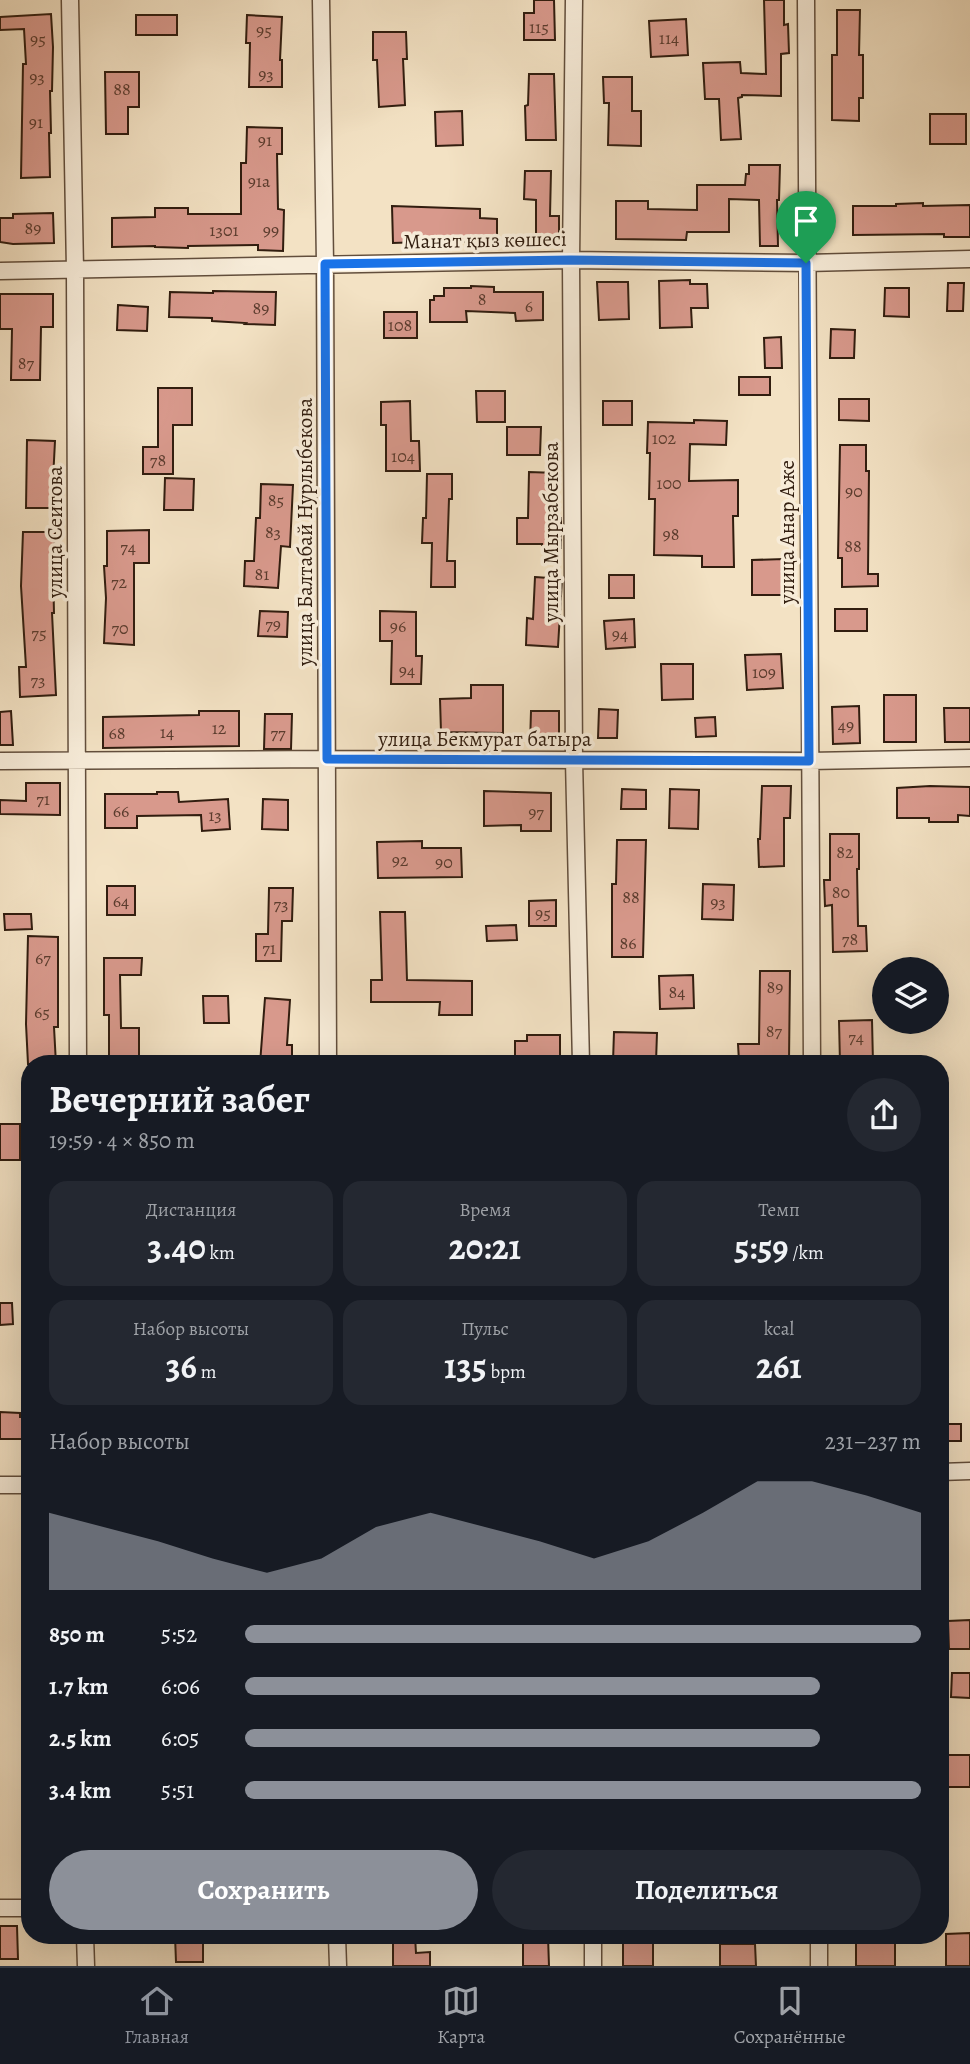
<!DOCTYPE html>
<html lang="ru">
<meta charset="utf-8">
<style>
body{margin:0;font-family:Alegreya,serif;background:#242831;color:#f1f3f6;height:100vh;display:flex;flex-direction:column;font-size:26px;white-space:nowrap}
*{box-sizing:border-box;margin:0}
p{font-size:23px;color:#9ea1a6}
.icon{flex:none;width:38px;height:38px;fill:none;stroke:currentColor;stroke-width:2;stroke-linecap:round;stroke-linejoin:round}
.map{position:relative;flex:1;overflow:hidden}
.drawer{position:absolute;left:21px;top:1055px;width:928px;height:889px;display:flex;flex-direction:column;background:#171b24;border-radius:28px;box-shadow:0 7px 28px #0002}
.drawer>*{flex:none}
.controls{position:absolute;left:872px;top:957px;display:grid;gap:14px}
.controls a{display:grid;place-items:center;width:77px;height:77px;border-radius:50%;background:#171b24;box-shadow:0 7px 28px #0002;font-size:35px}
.pin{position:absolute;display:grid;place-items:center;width:60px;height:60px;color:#fff;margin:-72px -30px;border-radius:50% 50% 50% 0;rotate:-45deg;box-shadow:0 0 7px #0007}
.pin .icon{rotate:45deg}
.round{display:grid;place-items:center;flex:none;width:74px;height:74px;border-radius:37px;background:#242831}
.head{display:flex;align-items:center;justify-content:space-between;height:119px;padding:0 28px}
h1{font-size:38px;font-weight:700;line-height:52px}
.figures{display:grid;grid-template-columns:repeat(3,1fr);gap:10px;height:119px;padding:7px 28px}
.figures div{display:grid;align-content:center;border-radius:18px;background:#242831;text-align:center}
.figures b{font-size:35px;font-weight:700}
.figures small{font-size:19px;font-weight:400}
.figures p{font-size:19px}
.chart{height:196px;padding:14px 28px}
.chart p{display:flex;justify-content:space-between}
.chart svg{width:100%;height:126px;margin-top:7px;fill:#8c9099;opacity:.7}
.action{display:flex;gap:14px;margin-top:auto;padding:14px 28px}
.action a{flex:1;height:80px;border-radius:42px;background:#8c9099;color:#fff;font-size:28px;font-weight:700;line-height:80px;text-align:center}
.action a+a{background:#242831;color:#f1f3f6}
ul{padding:0 28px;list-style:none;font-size:23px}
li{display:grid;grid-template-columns:112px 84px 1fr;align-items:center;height:52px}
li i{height:18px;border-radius:9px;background:#8c9099}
.menu{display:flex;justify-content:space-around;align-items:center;height:98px;border-top:2px solid #363941;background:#171b24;font-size:19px;color:#9ea1a6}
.menu a{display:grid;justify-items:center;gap:4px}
.menu .selected{color:#8c9099}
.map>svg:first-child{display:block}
.building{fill:#d8998c;stroke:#311d0f;stroke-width:2}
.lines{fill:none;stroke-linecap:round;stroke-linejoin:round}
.minor-casing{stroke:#624e3c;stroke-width:19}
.minor{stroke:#f7ecd9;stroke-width:16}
.route-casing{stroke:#fff;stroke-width:14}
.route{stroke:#1a73e8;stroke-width:9}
.labels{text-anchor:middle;stroke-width:7;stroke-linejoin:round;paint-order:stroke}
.number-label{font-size:18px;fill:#5b3c2e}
.street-label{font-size:21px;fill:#311d0f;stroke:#f7ecd9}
</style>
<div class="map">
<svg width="970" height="1966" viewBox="0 0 970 1966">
<rect width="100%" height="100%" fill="#f3e2c4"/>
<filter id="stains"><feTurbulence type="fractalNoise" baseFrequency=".00286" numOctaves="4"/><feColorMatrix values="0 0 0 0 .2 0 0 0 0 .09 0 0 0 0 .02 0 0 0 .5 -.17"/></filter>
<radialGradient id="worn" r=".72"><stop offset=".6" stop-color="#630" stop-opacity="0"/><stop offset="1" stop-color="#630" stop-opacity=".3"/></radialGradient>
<path class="building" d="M534 0H554L555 40H524V13H534Z
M764 0H784V25L788 24 789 53 781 54V96L742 95V97L738 98 741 139 721 140 719 99H705L703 63 740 62 741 73 766 74Z
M837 10H860L859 55H863V98H859V121L832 120V55H837Z
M51 14 53 47 52 91H50L51 133H49L50 177 21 178 23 64H26L24 29 0 30V17Z
M136 15H177V35H136Z
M247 15 282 17 280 60H282V87H249L250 43H246Z
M686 19 688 55 651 57 649 21Z
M373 32H406L407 59H403L405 105 379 107 377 60H373Z
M105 72H139V107H128V134H106Z
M529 74H554L556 140H526L525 106 528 105Z
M603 77H632V111H641V146L608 145 609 103H604Z
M462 111 463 145 436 146 435 112Z
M930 114H966V144H930Z
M247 127 282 128V154H277L278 209 284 210 283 251 258 250V245L188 246V248L155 247V246L112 247V218L155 217V208H188V214H241V163H246Z
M749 165H780L779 200H777L778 246H760L759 200 729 199V232H687L686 240 616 239V201H648V209L697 210V185H745L746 174H749Z
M525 171H551L550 216H559V238H536V200L524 199Z
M923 203V206L970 205V237H944V234L853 235V206H896V204Z
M392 206 480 209V218L497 219V243L421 240V242L393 243Z
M53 213 54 243 13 244 0 242V218H13V214Z
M690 280V284H707L708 308H691L692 327 660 328 659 281Z
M597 282H628L629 319 599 320Z
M948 283H964L963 311H947Z
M471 286 494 287V292H543V320L516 321 515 313 466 311 467 322H430V300H434V296H444V288H471Z
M885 288H909V317L884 316Z
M213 291 276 292 275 325 245 324 246 323 212 321V318L169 317 170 292 213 293Z
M0 294H53V327H41L40 380H11L12 329H0Z
M118 305 148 307 147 331 117 330Z
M384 312H417V338H384Z
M831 329 855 330 854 358H830Z
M781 337 782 368H765L764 338Z
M739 377H770V395H739Z
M158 388H192V425H173V474H143V447H158Z
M476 391H505V422H477Z
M839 399H869V421L839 420Z
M410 401 411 441H419L420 471H386V425H381V402Z
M603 401H632V425H603Z
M694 420 727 421 726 445 690 444 689 481 738 480V516H733L734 567H702V556L654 555 655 499H649L650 453H647L648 422 694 423Z
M507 427H541L540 455H507Z
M27 440 55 441 53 480H60L61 508H26Z
M840 445H866V471H869L868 574H878V586L842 587V558H838Z
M529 472 556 473 555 518H561V548H542V544H517V518H528Z
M427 474H452V499H449L447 561H455V587H431L432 543H422L423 518H426Z
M165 478 194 479 193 510H164Z
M261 484 293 485 290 547 281 546 278 588 244 586 245 561H254L256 518H260Z
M149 530V563H134V645L104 643 106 598 104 566H107V531Z
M23 532H55L54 567H53L54 613H52L56 695 20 697 19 667H26L21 586Z
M784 559V595H752V560Z
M609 575H634V598H609Z
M535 577 562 579 558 647 526 645 527 618 533 619Z
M835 609H867V631H835Z
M260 611 288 612 287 637 258 636Z
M380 611 416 612V656H422L421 684H391L392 641H380Z
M634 619 635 647 606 649 604 621Z
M781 654 783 688 747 690 745 655Z
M661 664H693V699L662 700Z
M471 685H503V733L441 732 440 699 471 698Z
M884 695H916V742H884Z
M859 706 860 743 833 744 832 707Z
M944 708H970V742H945Z
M599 709 618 710 617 738H598Z
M11 711 13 745H0V712Z
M199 711H239V746L103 748V717L199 715Z
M531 711H559V746L530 745Z
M265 714H292L291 749H264Z
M715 717 716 736 696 737 695 718Z
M26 783H60V815L0 814V800L26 801Z
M762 786H791L790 818H784V866L759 867 758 839H760Z
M930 786 970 787V816L958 815V822H929V818H897V788Z
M622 789 646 790V809H621Z
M670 789 699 790 698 829 669 828Z
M484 791 551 793V831H521V825L484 826Z
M157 792H178L179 802 228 799 230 829 202 831 201 815 137 816V828H105V794H157Z
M263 799 288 800V830L262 829Z
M830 834H859V869H857L858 926H866L867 951 833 952 832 905 825 906 824 880H830Z
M617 840H646L643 957H612V884H616Z
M422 841V848H461L462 877 378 878 377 842Z
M703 884 734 885 733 920 702 919Z
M107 886H135V915H107Z
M269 888H293L292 921H282L281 961H256V934H268Z
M556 900V926H529V901Z
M380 912H405L407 980 472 981V1015H439L440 1002H371V980H382Z
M4 914H31L32 929 5 930Z
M516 925 517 940 487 941 486 926Z
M28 936 58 937V1027H54L56 1064H28L26 1024Z
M104 958H142L141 975H120L121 1028H139V1063H109V1015H104Z
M760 971H790L789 1061H739L738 1044H759Z
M693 975 694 1008 660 1009 659 976Z
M203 996H228L229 1023H204Z
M265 998 290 1000 287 1045H292V1064H260Z
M872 1020 873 1063H840L839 1021Z
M614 1032 657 1033 656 1062H613Z
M527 1035H560V1064H515V1041H527Z
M0 1124H20V1160H0Z
M0 1303H12L13 1324 0 1325Z
M0 1412 20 1413V1417H30V1439H0Z
M940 1424H961V1441H940Z
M970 1620V1649H949L948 1621Z
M952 1673H970V1698L951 1697Z
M945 1755H970V1787H946Z
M0 1926H17L18 1959H0Z
M970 1933V1966H946V1934Z
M175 1936H203V1962H176Z
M393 1936H415L416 1953 430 1952V1966H393Z
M536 1936H548L549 1966H523V1943H536Z
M623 1939 653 1940V1966H623Z
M895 1940V1966H856V1941Z
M720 1944H755L756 1966H720Z"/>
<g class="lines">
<defs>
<path id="minor" d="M70 0 75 270 78 1064
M321 0 325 264 328 1064
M574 0 571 260 574 760 581 1064
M806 0 812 1064
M0 271 571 260 806 263 970 259
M0 761 327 759 809 761 970 758
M940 1472 970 1471
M0 1485H30
M0 1908H30
M85 1936 86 1966
M337 1936 338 1966
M593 1936V1966
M819 1936V1966"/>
</defs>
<use href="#minor" class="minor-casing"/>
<use href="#minor" class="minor"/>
</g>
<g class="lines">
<defs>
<path id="route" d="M571 260 806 263 809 761 327 759 325 264Z"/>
</defs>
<use href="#route" class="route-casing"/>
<use href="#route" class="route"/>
</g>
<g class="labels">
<g class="number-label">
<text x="539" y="33">115</text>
<text x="264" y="36">95</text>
<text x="669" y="44">114</text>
<text x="38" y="45">95</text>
<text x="266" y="80">93</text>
<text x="37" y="83">93</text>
<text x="122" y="95">88</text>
<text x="36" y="128">91</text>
<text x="265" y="146">91</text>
<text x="259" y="187">91а</text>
<text x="33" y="234">89</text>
<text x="224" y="236">1301</text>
<text x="271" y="236">99</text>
<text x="482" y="305">8</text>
<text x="529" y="312">6</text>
<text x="261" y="314">89</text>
<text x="400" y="331">108</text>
<text x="26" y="369">87</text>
<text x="664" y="444">102</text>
<text x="403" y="462">104</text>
<text x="158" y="466">78</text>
<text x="669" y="489">100</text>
<text x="854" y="497">90</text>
<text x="276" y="506">85</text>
<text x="273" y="538">83</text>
<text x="671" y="540">98</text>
<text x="853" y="552">88</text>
<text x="128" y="553">74</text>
<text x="262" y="580">81</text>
<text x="119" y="588">72</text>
<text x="273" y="630">79</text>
<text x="398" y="632">96</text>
<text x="120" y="634">70</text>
<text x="39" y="639">75</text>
<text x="620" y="640">94</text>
<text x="407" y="676">94</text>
<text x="764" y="678">109</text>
<text x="38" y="686">73</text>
<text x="846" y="731">49</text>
<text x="219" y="734">12</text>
<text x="167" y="738">14</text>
<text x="117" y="739">68</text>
<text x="278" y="739">77</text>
<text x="43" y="805">71</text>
<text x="121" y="817">66</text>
<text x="536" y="818">97</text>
<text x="215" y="821">13</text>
<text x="845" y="858">82</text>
<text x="400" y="866">92</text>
<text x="444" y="868">90</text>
<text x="841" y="898">80</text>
<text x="631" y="903">88</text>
<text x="121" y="907">64</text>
<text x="718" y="908">93</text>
<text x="281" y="910">73</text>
<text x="543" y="919">95</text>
<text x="850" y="945">78</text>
<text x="628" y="949">86</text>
<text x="269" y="954">71</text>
<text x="43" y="964">67</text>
<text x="775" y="993">89</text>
<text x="677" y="998">84</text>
<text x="42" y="1018">65</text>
<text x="774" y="1037">87</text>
<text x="856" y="1043">74</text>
</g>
<g class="street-label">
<text transform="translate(485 240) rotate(-1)" y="7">Манат қыз көшесі</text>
<text transform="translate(55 532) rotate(-90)" y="7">улица Сеитова</text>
<text transform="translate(305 532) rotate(-90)" y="7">улица Балтабай Нурлыбекова</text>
<text transform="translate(551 532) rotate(-90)" y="7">улица Мырзабекова</text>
<text transform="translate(787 532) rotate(-90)" y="7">улица Анар Аже</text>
<text x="485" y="746">улица Бекмурат батыра</text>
</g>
</g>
<rect width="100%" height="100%" filter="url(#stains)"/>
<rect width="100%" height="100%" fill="url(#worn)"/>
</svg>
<div class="controls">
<a><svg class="icon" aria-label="layers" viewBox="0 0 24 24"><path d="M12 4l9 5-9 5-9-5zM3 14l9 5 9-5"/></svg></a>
</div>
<div class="pin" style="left:806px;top:263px;background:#1e9e55"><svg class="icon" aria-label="arrive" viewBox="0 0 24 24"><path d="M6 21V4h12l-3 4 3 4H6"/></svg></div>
<section class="drawer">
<div class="head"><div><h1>Вечерний забег</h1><p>19:59 · 4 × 850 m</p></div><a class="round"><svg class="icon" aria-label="share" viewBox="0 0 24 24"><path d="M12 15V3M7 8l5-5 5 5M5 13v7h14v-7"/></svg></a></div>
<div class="figures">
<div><p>Дистанция</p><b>3.40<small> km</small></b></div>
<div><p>Время</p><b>20:21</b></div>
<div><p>Темп</p><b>5:59<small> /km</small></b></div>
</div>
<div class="figures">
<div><p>Набор высоты</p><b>36<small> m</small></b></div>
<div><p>Пульс</p><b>135<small> bpm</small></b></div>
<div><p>kcal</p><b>261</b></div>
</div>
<div class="chart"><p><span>Набор высоты</span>231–237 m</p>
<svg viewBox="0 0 160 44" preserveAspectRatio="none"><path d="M0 44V17L10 22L20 27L30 33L40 38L50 33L60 22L70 17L80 22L90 27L100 33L110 27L120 17L130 6L140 6L150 11L160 17V44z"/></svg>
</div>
<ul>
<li><b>850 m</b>5:52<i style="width:100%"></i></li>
<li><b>1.7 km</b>6:06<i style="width:85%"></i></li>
<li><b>2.5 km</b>6:05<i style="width:85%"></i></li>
<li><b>3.4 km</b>5:51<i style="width:100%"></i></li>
</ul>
<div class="action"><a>Сохранить</a><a>Поделиться</a></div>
</section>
</div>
<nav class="menu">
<a class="selected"><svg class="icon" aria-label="home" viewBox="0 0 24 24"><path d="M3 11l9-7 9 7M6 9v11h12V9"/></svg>Главная</a>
<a><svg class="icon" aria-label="map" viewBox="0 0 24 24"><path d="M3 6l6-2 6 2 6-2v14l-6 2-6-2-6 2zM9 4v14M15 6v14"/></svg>Карта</a>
<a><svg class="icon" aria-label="saved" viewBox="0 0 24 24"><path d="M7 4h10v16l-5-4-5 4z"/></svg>Сохранённые</a>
</nav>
